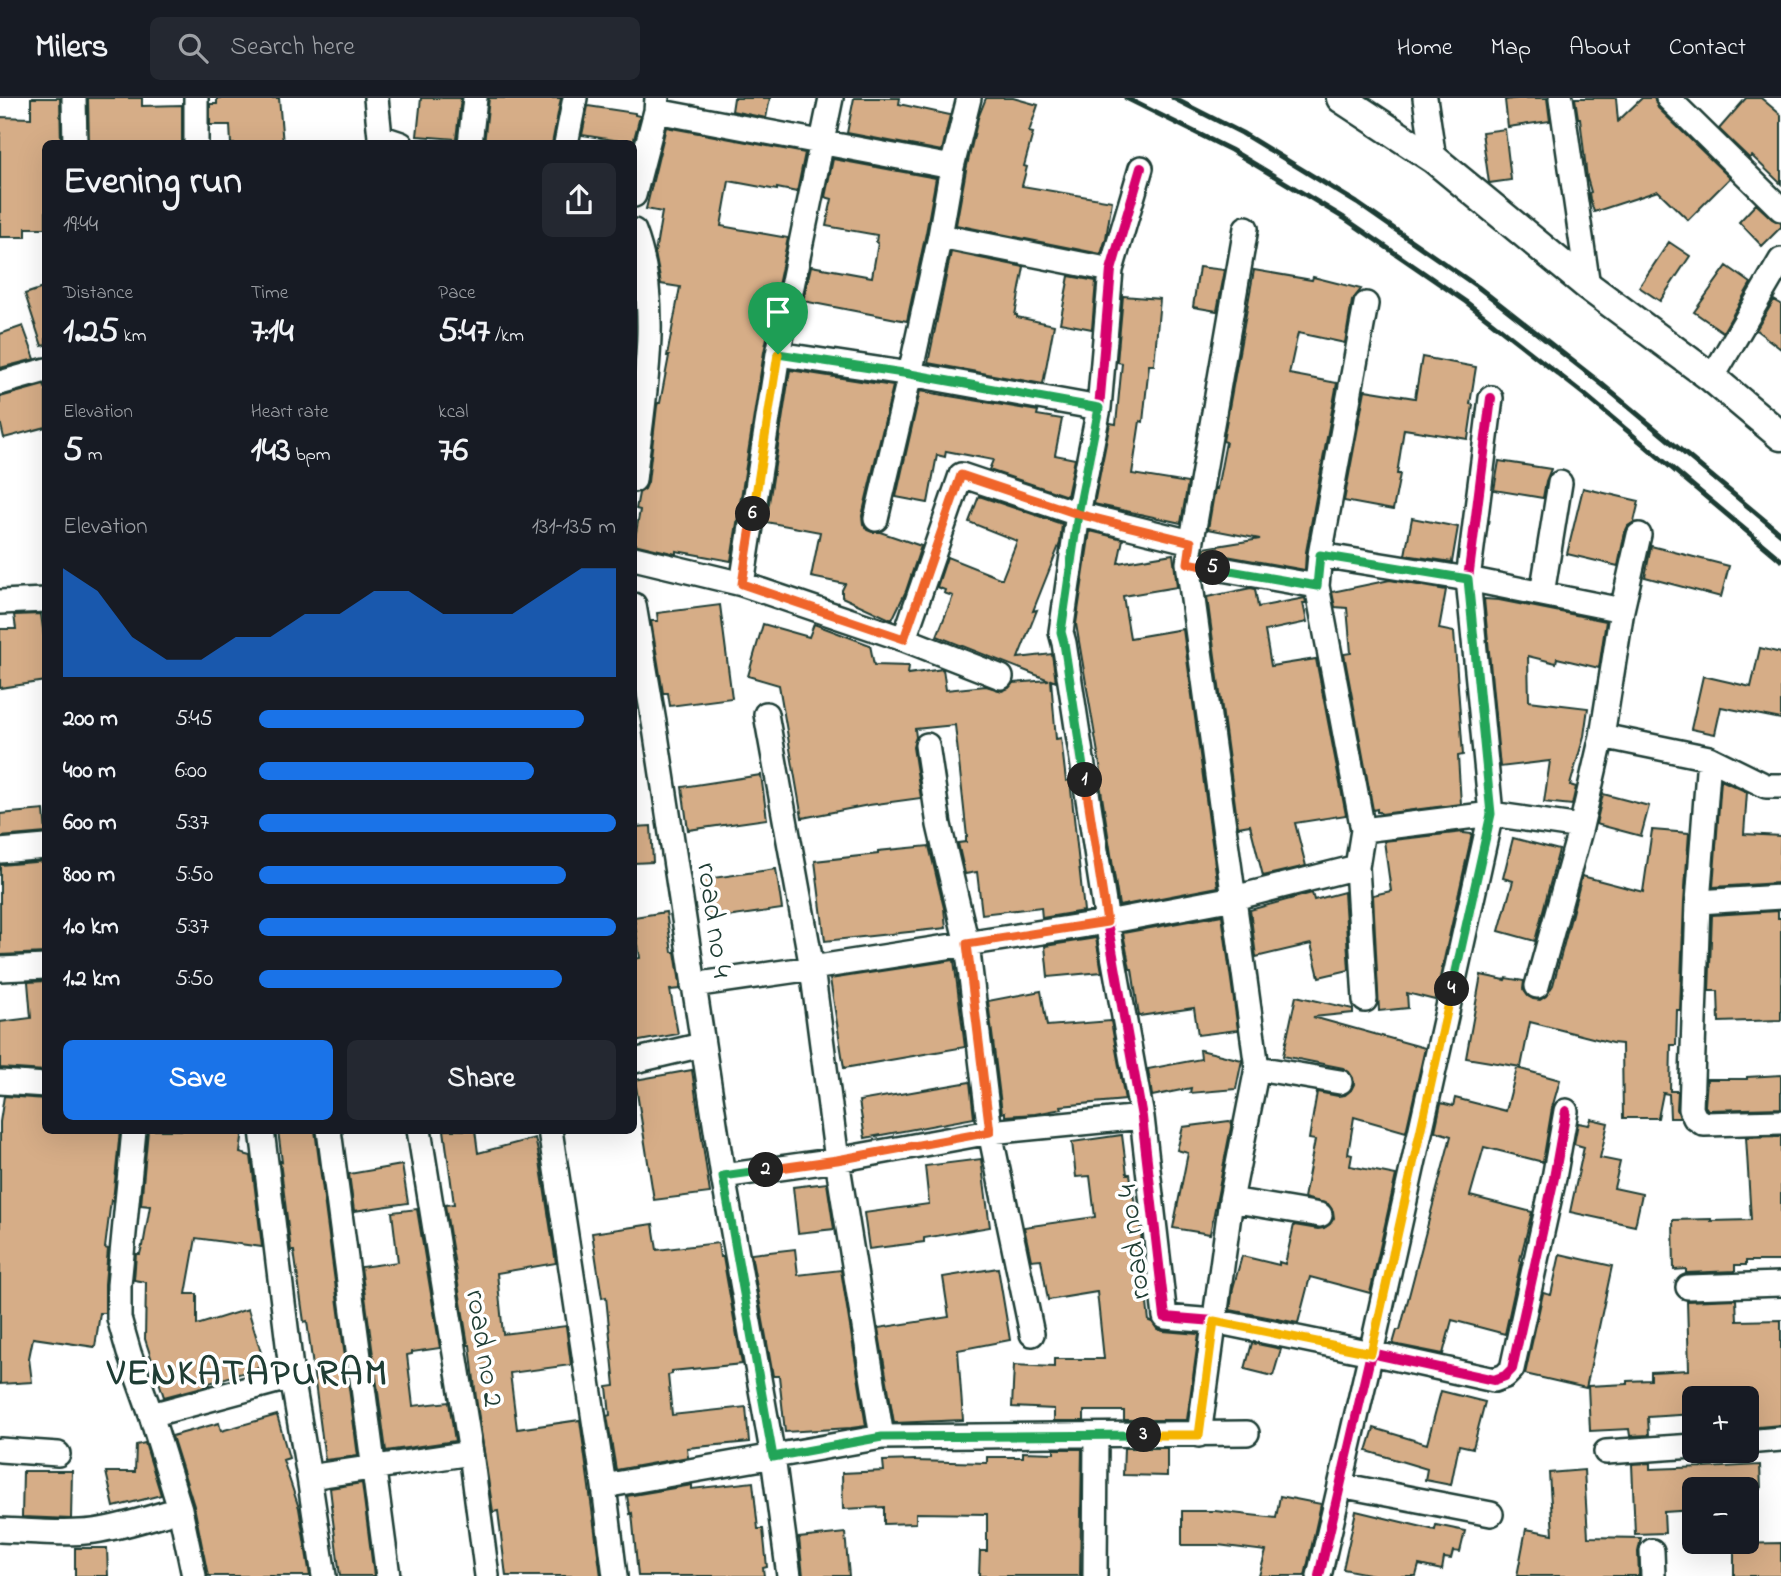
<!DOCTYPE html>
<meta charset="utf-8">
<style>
body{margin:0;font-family:"Indie Flower",sans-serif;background:#242831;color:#f1f3f6;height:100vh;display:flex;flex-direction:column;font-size:26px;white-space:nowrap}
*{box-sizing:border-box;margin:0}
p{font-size:23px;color:#9ea1a6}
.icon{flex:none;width:38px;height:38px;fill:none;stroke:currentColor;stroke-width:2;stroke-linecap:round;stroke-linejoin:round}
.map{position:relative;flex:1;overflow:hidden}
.drawer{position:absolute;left:42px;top:42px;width:595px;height:994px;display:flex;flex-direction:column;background:#171b24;border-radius:10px;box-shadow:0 7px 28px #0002}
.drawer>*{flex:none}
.fabs{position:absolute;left:1682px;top:1288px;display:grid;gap:14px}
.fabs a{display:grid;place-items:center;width:77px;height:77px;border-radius:10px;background:#171b24;box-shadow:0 7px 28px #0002;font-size:35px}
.pin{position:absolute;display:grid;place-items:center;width:60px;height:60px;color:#fff;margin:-72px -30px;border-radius:50% 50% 50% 0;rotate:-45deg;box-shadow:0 0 7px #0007}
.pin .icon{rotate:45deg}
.km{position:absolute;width:35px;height:35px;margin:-18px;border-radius:50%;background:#222;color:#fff;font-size:19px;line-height:35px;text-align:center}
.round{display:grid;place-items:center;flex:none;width:74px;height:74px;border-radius:10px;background:#242831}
.summary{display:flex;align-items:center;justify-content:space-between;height:119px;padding:0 21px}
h1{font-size:38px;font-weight:700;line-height:52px}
.figures{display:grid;grid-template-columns:repeat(3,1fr);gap:10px;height:119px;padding:7px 21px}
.figures div{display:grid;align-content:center}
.figures b{font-size:35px;font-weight:700}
.figures small{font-size:19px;font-weight:400}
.figures p{font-size:19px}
.chart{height:196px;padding:14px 21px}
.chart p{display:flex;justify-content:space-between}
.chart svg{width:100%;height:126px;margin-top:7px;fill:#1a73e8;opacity:.7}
.cta{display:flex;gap:14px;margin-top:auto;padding:14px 21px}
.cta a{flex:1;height:80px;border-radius:10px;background:#1a73e8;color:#fff;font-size:28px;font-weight:700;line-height:80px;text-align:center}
.cta a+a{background:#242831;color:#f1f3f6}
ul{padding:0 21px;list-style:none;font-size:23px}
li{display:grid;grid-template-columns:112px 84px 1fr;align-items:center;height:52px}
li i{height:18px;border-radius:9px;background:#1a73e8}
header{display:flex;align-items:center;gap:42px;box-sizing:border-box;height:98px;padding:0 35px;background:#171b24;border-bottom:2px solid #363941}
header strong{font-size:33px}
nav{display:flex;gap:38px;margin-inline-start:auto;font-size:24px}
.search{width:490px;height:63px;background:#242831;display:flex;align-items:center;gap:18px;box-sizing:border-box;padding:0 24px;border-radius:10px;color:#9ea1a6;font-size:26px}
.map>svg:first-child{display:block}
.building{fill:#d6ad87;stroke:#1f3d34;stroke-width:2}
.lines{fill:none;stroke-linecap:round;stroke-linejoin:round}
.minor-casing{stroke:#1f3d34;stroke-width:28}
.tertiary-casing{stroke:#1f3d34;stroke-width:33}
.minor{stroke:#fff;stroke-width:23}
.tertiary{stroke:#fff;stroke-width:28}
.rail{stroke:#1f3d34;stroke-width:5}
.cycleway-casing{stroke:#fff;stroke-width:15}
.cycleway{stroke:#d6006c;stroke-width:10}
.split-1-casing{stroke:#fff;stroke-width:14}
.split-2-casing{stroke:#fff;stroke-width:14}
.split-3-casing{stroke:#fff;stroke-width:14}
.split-4-casing{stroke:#fff;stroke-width:14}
.split-5-casing{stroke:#fff;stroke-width:14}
.split-6-casing{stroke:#fff;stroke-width:14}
.split-7-casing{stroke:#fff;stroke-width:14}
.split-1{stroke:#22a559;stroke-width:9}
.split-2{stroke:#f0652b;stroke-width:9}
.split-3{stroke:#22a559;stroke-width:9}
.split-4{stroke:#f5b400;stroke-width:9}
.split-5{stroke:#22a559;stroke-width:9}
.split-6{stroke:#f0652b;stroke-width:9}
.split-7{stroke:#f5b400;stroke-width:9}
.labels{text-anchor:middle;stroke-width:7;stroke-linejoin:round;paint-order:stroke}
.street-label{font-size:30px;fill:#1f3d34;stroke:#fff}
.district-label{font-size:37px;font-weight:bold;letter-spacing:2px;fill:#1f3d34;stroke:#fff}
</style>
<header>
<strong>Milers</strong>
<div class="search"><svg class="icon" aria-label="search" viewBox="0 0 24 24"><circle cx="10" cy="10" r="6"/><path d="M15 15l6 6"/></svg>Search here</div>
<nav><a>Home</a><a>Map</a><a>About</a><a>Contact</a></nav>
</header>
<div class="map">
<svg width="1781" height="1478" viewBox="0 0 1781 1478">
<rect width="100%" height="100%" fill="#fff"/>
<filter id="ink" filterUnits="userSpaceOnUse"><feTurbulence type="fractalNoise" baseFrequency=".0143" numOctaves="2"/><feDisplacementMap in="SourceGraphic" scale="14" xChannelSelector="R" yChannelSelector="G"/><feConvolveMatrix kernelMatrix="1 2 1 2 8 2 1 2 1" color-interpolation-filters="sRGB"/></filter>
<g filter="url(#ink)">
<path class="building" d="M31 0H60L61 46H46V130H26V139H0V19L31 20Z
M88 0H142V8L182 7V46H89Z
M217 0H279L283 46H231L230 27H210V6H217Z
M421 0H461L456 41 417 38Z
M489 0H561L552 46H484Z
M734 0H770L766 20 732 13Z
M854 0H900L899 6 950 17 942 53 847 35Z
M986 0H1013L1038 7 1029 34 1033 35 1024 68 1027 69 1022 88 1112 103 1106 140 1101 156 956 127 966 72 978 20Z
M1518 0H1547L1550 23 1508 29 1505 2Z
M1575 0H1616L1618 23 1642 0H1654L1658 10 1730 80 1688 122 1658 93 1594 114 1590 101 1589 95 1591 94 1587 80 1580 20H1578Z
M1746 0H1761L1781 17V86L1752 58 1749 60 1719 31Z
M588 8 635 15V17L640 18 633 45 582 37Z
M666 29 805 55 797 94 777 90V92L729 83 721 128 788 140 764 254 731 463 676 453V456L634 446 640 412 636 411 639 395 645 391 648 384 657 308 658 305H660L669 258H667L680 189 661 186 655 155 662 114 646 111Z
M1505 31 1511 82 1489 85 1482 34Z
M833 61 936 80 926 135 907 223 803 203 811 168 872 179 878 145 876 144 877 137 826 128 832 101 825 99Z
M1756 106 1772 121 1781 125V129L1762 148 1739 124Z
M1669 144 1690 158 1660 203 1639 189Z
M951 154 1024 169 1015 217H1017V219L1054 227 1043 286 928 265Z
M1727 168 1751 185 1723 234 1694 214Z
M1199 169 1225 172 1217 213 1193 209Z
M1254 172 1312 182 1313 179 1361 191 1352 203 1345 245 1298 235 1289 276 1337 285 1306 454 1305 472 1204 454 1205 450 1260 441 1208 431 1215 390 1217 391 1226 344 1223 343Z
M1069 178 1096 183 1092 231 1060 225Z
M46 189V247L42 248 25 196Z
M1123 198 1160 201 1154 267H1149L1143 324 1140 323 1132 376 1188 385 1181 425 1094 406 1110 325 1116 326 1122 265 1117 264Z
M1774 202 1781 206V251L1756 232Z
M23 228 35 261 0 270V236Z
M1422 259 1476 269 1470 306 1473 307 1468 341 1404 331 1397 376H1400L1393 412 1344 403 1365 292 1415 300Z
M790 272 893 288 862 418 863 426 867 432 872 434H880L921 448 906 493 892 522 842 499V492L845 486 811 479 820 434 766 424Z
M44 287 46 292V329L4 340 0 323V299Z
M920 293 1038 313 1037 317 1062 321 1055 357 1075 361 1067 398 989 372 993 362 946 353 945 359 937 357 928 405 896 399Z
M1499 363 1551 371 1546 383 1543 400 1494 392Z
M1583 390 1639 403 1634 424 1628 428 1625 434 1618 468 1567 456Z
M979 398 1062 426 1060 445 1033 513 1037 512 1018 560 1052 556 1056 584 1051 582 1056 641 1061 640 1066 683 1070 682 1084 813 1042 820 1041 809 982 816 977 774 965 776 958 745 966 744V739H967L955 627 915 631 916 639 913 649 921 700 869 707 802 720 779 587 748 578 763 526 809 539 814 526 870 547 874 567 909 568 908 576 943 571 946 592 986 588 1002 593 1009 590 1013 585 1049 582 937 538 953 498 944 495 945 492 937 489 947 459 1002 481 1017 443 969 424Z
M1412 420 1458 429 1452 464 1405 457Z
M1090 433 1123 441 1118 465 1173 456 1177 489 1123 498 1130 540 1183 531 1218 789 1119 808 1099 679H1102L1076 526Z
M1651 448 1729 468 1721 499 1645 479Z
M1390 482 1446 492 1439 531 1454 534 1463 657 1458 658 1461 706 1381 716 1380 714H1377V711L1373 712 1344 556 1351 555 1347 510 1335 509 1332 494Z
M1251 490 1255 491 1258 509 1305 500 1306 505H1303L1307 524 1265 533 1271 568 1316 561 1346 717 1295 725 1306 768 1263 778 1250 727 1238 729 1207 499Z
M1484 501 1499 502 1606 523 1599 570 1557 560 1556 565 1528 558 1529 603 1588 610 1584 638 1570 687 1576 689 1572 707 1544 704 1550 663 1500 669Z
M720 507 732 600 670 608 668 595H663L651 523H658L657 515Z
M41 516 46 553V583L0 590V531H16L14 517Z
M1760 550 1781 555V621L1721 609 1715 636 1691 631 1703 578 1751 589Z
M761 677 767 721 688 732 682 689Z
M1721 682 1747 694 1744 736 1781 738 1779 785 1713 789Z
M1603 696 1649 708 1641 738 1596 726Z
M44 712 46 735 0 739V716Z
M651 728 653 764 634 765V729Z
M1652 732 1689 735 1684 803 1680 912H1677L1676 947H1671L1670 993H1678L1677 1011 1680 1020H1670L1669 996 1663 995 1658 1020H1623L1622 946 1612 945 1530 924 1521 969 1466 960 1481 877 1505 882 1506 880 1524 883 1523 891 1528 898 1533 901 1540 902 1546 898 1553 887 1582 778 1643 794Z
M1464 734V735L1472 736 1435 902 1407 895 1408 910 1379 913 1373 797 1391 793 1384 743Z
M1513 740 1559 752 1535 843 1499 833 1513 783 1503 780Z
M929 748 944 810 946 830 825 843 815 763 878 756V753Z
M46 763V855L0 857V767Z
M776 771 782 811 705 822 699 782Z
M1344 794 1349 872 1319 879 1311 846 1256 859 1250 812 1312 795 1314 802Z
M1778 813V820H1781V922L1719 924 1718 893H1709L1712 817Z
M666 814 672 854H675L680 885V891L670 892 678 936 634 944V861L640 860 634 819Z
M1222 817 1238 932 1198 937 1194 910 1139 918 1132 871H1130L1123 835Z
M1096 840 1102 874 1048 879 1045 848Z
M954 862 965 949 844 970 830 881Z
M46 883V973L0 970V924L31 920 28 884Z
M1041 893 1047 928 1111 923 1125 1002 1061 1008 1062 1011 1035 1016 1005 1018V1014L1002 1015 988 903Z
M1296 898 1353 911V915L1313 919 1425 950 1406 1034 1354 1019 1348 1056 1352 1057 1350 1068 1396 1077 1370 1195 1310 1179 1298 1225 1230 1212 1233 1190 1242 1158 1279 1167V1164L1285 1166 1294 1127 1318 1131 1324 1130 1330 1126 1334 1120 1333 1113 1328 1106 1304 1100 1315 1042 1309 1041 1317 994 1338 998 1345 997 1351 992 1354 986 1353 980 1349 974 1343 970 1283 958Z
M1200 952 1242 962 1236 991 1190 995 1191 990 1152 998 1148 971 1201 961Z
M1517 970 1560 982 1552 1010 1543 1064 1484 1049 1470 1098 1532 1114 1520 1162 1521 1163 1505 1236 1452 1222 1443 1256 1393 1246 1397 1232H1400L1451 1038 1435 1033 1441 1005 1453 1008 1455 1000 1506 1013Z
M692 972 710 1095 654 1102 635 982Z
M1781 977V1010L1708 1012 1705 1008 1707 981H1747V979Z
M970 984 974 1020 865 1040 859 1003Z
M4 998 46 1001V1032H120L113 1103 111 1102 105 1150 108 1151 105 1186V1215H100L95 1249 33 1240 29 1260 32 1284 0 1286V1024Z
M1591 1021 1608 1025 1600 1060 1620 1064 1614 1090 1642 1096 1635 1128 1570 1114 1584 1049 1574 1046 1578 1025 1589 1027Z
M1229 1023 1232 1024 1210 1136 1173 1130 1188 1055 1177 1052 1183 1029Z
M148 1032H243L240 1055 251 1058 262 1149 196 1140 186 1196H197V1227L248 1211 265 1268 209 1285 210 1287 164 1299 145 1241 146 1184 134 1182 136 1156H140L142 1148H143L150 1108 141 1107Z
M278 1032H315L358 1358 325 1362 307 1223 304 1224 294 1153H291L280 1063 282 1064Z
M444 1032H475L478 1055 535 1040 540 1063 556 1165 497 1175 503 1236 566 1228 571 1267 510 1275 517 1331 580 1322 601 1478H506L498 1413 493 1414 476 1300 470 1247H468L445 1107 454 1106Z
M1122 1037 1127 1076H1130L1136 1114H1139L1142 1146H1140L1149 1223 1152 1224 1157 1231 1163 1233 1199 1236 1187 1322H1124V1313H1084V1323H1054V1311L1012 1309 1014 1267 1054 1269V1261H1104L1097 1194 1048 1202 1041 1161 1031 1162 1024 1129 1095 1119 1090 1078 1076 1079 1072 1044Z
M1781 1038V1163H1746V1167H1735V1173L1686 1175V1171L1674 1172 1673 1122 1711 1121V1123L1751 1122 1746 1039Z
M981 1061 990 1129 924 1140V1144L869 1151 864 1115 929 1106 925 1068Z
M402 1067 408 1105 354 1113 349 1076Z
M827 1085 834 1131 798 1135 793 1089Z
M417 1111 440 1250 412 1254V1256L407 1257 413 1308 449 1304 455 1343 386 1353 361 1169 398 1164 392 1114Z
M653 1126 657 1152 718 1145 720 1159H723L742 1266 672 1273V1276L668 1277 672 1317 746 1309 749 1344 687 1350 688 1359 616 1372 607 1318 610 1317 607 1289 615 1288 606 1199 602 1200 592 1135Z
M795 1151 798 1177 841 1172 866 1328 851 1330 785 1334 779 1278H773L751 1156Z
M1560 1156 1612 1168 1586 1290 1525 1276 1543 1195 1551 1197Z
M998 1170 1010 1242 958 1252 963 1322 894 1325 878 1230 949 1219 943 1179Z
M1736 1201 1737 1223 1781 1222V1327L1746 1330V1300H1694V1316L1648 1319 1649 1337 1630 1338 1629 1331 1590 1333 1588 1288 1627 1286V1283L1651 1282V1274L1689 1272 1687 1203Z
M1252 1245 1281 1251 1273 1278 1245 1271Z
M1441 1293 1485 1304 1473 1350 1459 1347 1451 1387 1425 1382 1427 1371 1367 1353 1374 1330 1427 1346Z
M277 1317 289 1360 283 1362 299 1410 310 1478H208L194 1408 172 1338 219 1325 221 1333Z
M145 1345 161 1397 114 1409 106 1374H135L136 1347Z
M1124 1350H1167V1378L1123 1377Z
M1054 1351H1082L1080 1478H979L980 1453H987V1416L916 1415V1425L884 1426V1409L843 1411 842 1375 884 1373 883 1363 915 1362V1363L987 1365V1359H1023V1354L1054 1355Z
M1650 1365V1371L1705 1369V1370L1760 1367 1761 1391H1694V1412L1664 1414 1665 1435 1635 1436 1632 1366Z
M1584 1372 1588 1439 1641 1440 1638 1454 1639 1478H1517L1526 1431 1553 1436 1549 1375Z
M23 1373H72L71 1421 22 1419Z
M753 1384 758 1431H763L767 1469 763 1470 764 1478H638L632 1415 630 1416 627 1398 692 1387V1391Z
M362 1385 374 1478H340L331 1407H332L330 1390Z
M1280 1398 1321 1406 1305 1478H1259L1266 1453 1218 1447H1182V1413H1215L1276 1420Z
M1356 1413 1435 1432 1436 1427 1465 1433 1460 1454 1453 1453 1451 1461 1444 1460 1442 1472 1419 1467 1416 1478H1379L1343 1471Z
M845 1435 849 1478H803L799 1440Z
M1781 1445V1478H1734V1446Z
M75 1450H107L108 1478H75Z"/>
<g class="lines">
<defs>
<path id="minor" d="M74 0 75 46
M196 0V46
M376 0 380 39 401 46
M1425 0 1434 61
M1561 0 1588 188
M1668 0 1781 111
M656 13 952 69
M470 46 475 0
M566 46 575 0
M1141 70 1111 172 1099 310 1078 416 1061 534 1064 545 1107 824 1142 1019 1165 1219 1214 1223 1371 1255 1494 1282 1505 1278 1512 1271 1554 1080 1566 1013
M634 97 656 13 657 0
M634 133C663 209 643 302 634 382
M940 138 1111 172
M778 256 910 276 1099 310
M1712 280 1781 162
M0 285 46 272
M876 421 910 276 940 138 952 69 969 0
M1320 457 1468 481 1622 512
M634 460 742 486 904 541 1001 579
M1188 465 1317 488
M742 486 778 256 831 0
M1542 496 1560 385
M0 504 46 502
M634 507 655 630 723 1078 773 1359 789 1478
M904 541 961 377 1078 416 1191 444
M766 616 812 870 837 1062 882 1339
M1602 638 1709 660 1766 688H1781
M927 647 939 727 967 846 990 1034 1032 1236
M1709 660 1698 804 1691 1011 1695 1020 1704 1026 1781 1024
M1363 732 1317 488 1320 457 1366 206
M0 753 46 749
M1357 769 1365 902
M1698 804 1781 799
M0 871 46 869
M693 887 812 870 1107 824 1234 800 1357 769 1363 732 1491 716 1581 729
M1537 888 1581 729 1602 638 1622 512 1639 437
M634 963 702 947
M1257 970 1340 984
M0 984 46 987
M134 1032 119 1187V1220L129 1255 151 1317 180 1411 194 1478
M329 1032 388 1478
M419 1032 471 1355 487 1478
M550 1032 604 1388 615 1478
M723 1078 837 1062 990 1034 1142 1019
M1231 1102 1320 1117
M1688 1189 1781 1186
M292 1279 309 1379
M151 1317 292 1279 262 1032
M1199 1337 1231 1102 1257 970 1188 465 1246 130
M1746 1344 1781 1341
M0 1352 58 1356
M1606 1354 1694 1348
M1340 1387 1491 1416
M604 1388 882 1339 1247 1335
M0 1432C31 1433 63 1437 94 1433 123 1429 152 1419 180 1411
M1652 1453 1653 1478
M324 1478 309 1379 471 1355
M1095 1478 1096 1337
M1319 1478 1371 1255 1491 716 1468 481 1491 300"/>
<path id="tertiary" d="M1341 0 1434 61 1588 188 1712 280 1781 338"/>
</defs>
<use href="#minor" class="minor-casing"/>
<use href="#tertiary" class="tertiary-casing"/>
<use href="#minor" class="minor"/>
<use href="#tertiary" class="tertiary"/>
<path class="rail" d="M1126 0 1231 52 1344 120 1466 204 1585 297 1781 462
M1173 0 1242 35 1357 105 1478 189 1598 283 1781 436"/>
<defs>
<path id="cycleway" d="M1141 70 1111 172 1099 310 1078 416 1061 534 1064 545 1107 824 1142 1019 1165 1219 1214 1223 1371 1255 1494 1282 1505 1278 1512 1271 1554 1080 1566 1013
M1319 1478 1371 1255 1491 716 1468 481 1491 300"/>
</defs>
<use href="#cycleway" class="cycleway-casing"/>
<use href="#cycleway" class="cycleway"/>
</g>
</g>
<g class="lines" filter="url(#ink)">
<defs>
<path id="split-1" d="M778 256 910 276 1099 310 1078 416 1061 534 1064 545 1085 682"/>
<path id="split-2" d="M766 1072 837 1062 990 1034 967 846 1107 824 1085 682"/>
<path id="split-3" d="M766 1072 723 1078 773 1359 882 1339 1144 1337"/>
<path id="split-4" d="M1144 1337H1199L1214 1223 1371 1255 1452 891"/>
<path id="split-5" d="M1213 470 1317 488 1320 457 1468 481 1491 716 1452 891"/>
<path id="split-6" d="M753 416 742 486 904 541 961 377 1078 416 1191 444 1188 465 1213 470"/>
<path id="split-7" d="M753 416 778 256"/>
</defs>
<use href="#split-1" class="split-1-casing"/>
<use href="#split-2" class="split-2-casing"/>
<use href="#split-3" class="split-3-casing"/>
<use href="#split-4" class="split-4-casing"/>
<use href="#split-5" class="split-5-casing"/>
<use href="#split-6" class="split-6-casing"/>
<use href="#split-7" class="split-7-casing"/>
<use href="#split-1" class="split-1"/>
<use href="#split-2" class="split-2"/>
<use href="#split-3" class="split-3"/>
<use href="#split-4" class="split-4"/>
<use href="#split-5" class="split-5"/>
<use href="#split-6" class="split-6"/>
<use href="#split-7" class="split-7"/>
</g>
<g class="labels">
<g class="street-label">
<text transform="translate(716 822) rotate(82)" y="10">road no 4</text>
<text transform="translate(1132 1144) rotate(-97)" y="10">road no 4</text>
<text transform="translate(486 1250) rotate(81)" y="10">road no 2</text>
</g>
<g class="district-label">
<text x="248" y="1286">VENKATAPURAM</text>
</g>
</g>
</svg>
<div class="fabs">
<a>+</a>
<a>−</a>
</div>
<div class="pin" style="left:778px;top:256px;background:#1e9e55"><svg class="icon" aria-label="arrive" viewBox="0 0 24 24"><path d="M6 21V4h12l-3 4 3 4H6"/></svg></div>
<b class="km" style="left:1085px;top:682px">1</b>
<b class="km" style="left:766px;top:1072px">2</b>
<b class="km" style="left:1144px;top:1337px">3</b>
<b class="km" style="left:1452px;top:891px">4</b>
<b class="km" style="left:1213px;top:470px">5</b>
<b class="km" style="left:753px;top:416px">6</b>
<section class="drawer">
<div class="summary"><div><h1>Evening run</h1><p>19:44</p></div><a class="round"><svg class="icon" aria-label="share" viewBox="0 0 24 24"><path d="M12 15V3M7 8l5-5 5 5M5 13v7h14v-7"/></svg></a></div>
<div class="figures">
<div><p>Distance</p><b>1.25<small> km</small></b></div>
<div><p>Time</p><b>7:14</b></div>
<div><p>Pace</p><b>5:47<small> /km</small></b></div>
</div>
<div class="figures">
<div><p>Elevation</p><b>5<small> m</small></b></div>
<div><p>Heart rate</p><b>143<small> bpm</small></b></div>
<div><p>kcal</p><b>76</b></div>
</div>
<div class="chart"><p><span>Elevation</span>131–135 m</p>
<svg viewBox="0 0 160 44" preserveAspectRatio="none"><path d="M0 44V6L10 14L20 30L30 38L40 38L50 30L60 30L70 22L80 22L90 14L100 14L110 22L120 22L130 22L140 14L150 6L160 6V44z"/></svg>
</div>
<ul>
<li><b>200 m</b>5:45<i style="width:91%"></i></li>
<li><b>400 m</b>6:00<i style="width:77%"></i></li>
<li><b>600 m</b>5:37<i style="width:100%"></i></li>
<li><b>800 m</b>5:50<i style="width:86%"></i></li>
<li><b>1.0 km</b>5:37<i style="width:100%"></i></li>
<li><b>1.2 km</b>5:50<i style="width:85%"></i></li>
</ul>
<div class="cta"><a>Save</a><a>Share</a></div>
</section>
</div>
